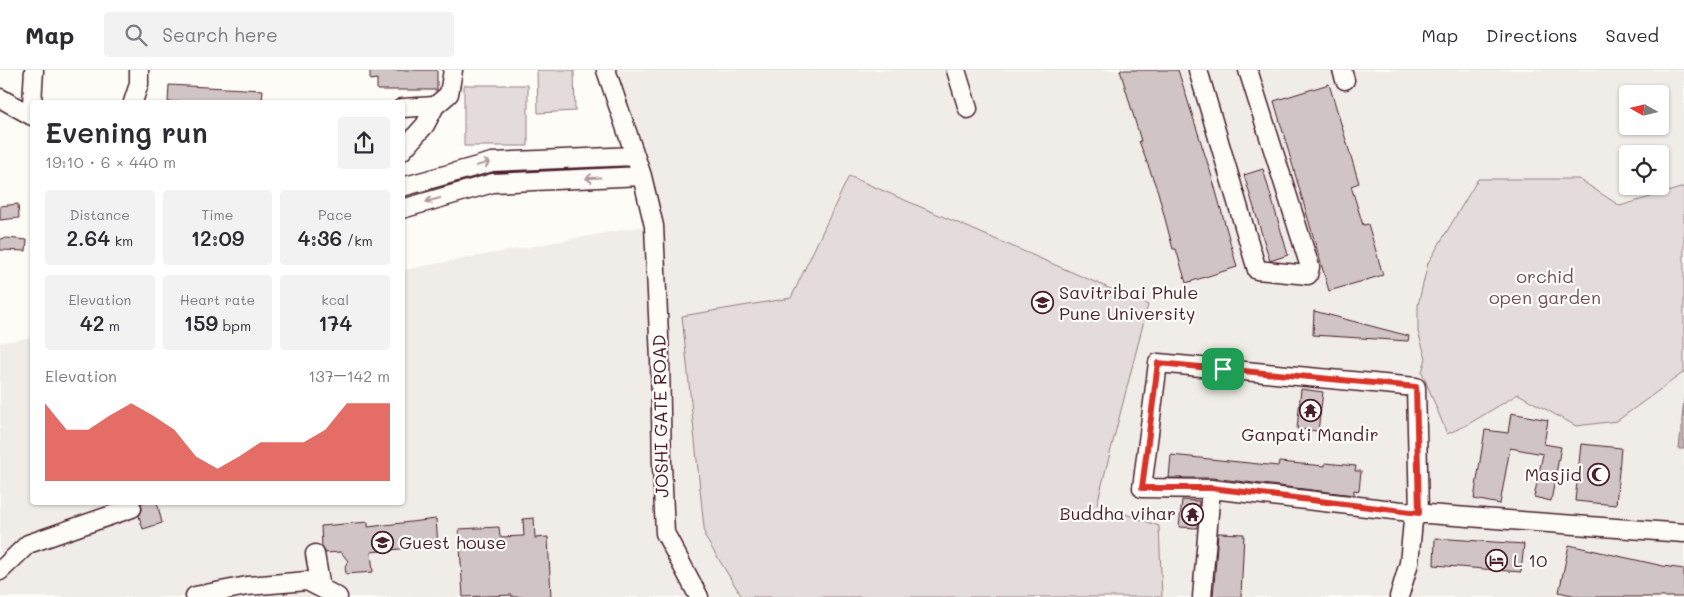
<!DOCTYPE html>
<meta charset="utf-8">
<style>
body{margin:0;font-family:Mali,sans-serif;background:#f2f2f3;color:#2b2b33;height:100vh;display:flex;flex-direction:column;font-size:19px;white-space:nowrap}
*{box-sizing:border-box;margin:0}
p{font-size:16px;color:#7c7c81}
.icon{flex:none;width:28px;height:28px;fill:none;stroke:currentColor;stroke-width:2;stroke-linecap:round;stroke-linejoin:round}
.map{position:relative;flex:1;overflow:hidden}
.panel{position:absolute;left:30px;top:30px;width:375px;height:405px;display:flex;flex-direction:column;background:#fff;border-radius:5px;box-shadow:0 1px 4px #0004}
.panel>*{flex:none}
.needle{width:32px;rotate:278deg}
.tools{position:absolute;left:1619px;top:15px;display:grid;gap:10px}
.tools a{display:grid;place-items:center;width:50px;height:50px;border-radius:5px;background:#fff;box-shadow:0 1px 4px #0004;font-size:25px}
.pin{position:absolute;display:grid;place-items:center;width:42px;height:42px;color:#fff;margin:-21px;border-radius:10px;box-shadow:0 2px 8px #0006}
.round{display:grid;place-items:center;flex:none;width:52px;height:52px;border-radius:5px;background:#f2f2f3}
.headline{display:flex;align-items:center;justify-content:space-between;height:85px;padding:0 15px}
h1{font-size:28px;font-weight:600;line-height:38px}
.figures{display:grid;grid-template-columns:repeat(3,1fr);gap:8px;height:85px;padding:5px 15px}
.figures div{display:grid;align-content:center;border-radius:5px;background:#f2f2f3;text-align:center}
.figures b{font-size:21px;font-weight:600}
.figures small{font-size:14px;font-weight:400}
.figures p{font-size:14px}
.chart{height:140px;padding:10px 15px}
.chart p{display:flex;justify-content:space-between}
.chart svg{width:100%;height:90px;margin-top:5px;fill:#d93025;opacity:.7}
header{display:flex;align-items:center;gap:30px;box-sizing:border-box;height:70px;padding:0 25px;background:#fff;border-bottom:1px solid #e1e1e2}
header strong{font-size:24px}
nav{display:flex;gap:28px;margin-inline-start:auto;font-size:18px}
.search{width:350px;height:45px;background:#f2f2f3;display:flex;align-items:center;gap:12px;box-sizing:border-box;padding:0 18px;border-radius:5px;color:#7c7c81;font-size:19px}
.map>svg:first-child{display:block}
.built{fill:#f0ece8;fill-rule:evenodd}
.green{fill:#e3dcda;stroke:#967e82}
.water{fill:#c0b1b1;stroke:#91777b}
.building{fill:#d0c5c4;stroke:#4a1f2b}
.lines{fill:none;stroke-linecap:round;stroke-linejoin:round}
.minor-casing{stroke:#4a1f2b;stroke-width:21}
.minor{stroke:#fdfcf7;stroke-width:18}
.oneway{stroke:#ac999b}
.route-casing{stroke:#fff;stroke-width:10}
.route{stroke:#d93025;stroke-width:6}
.labels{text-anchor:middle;stroke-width:4.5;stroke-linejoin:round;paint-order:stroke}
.park-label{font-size:18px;fill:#704e57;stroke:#fdfcf7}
.poi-label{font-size:18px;fill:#4a1f2b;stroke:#fdfcf7;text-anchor:start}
.street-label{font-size:18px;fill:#4a1f2b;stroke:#fdfcf7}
</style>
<header>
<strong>Map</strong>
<div class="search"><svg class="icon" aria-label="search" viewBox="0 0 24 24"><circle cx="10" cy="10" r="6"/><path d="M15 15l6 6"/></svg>Search here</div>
<nav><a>Map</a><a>Directions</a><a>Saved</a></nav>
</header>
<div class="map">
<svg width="1684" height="527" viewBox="0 0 1684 527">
<rect width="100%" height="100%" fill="#fdfcf7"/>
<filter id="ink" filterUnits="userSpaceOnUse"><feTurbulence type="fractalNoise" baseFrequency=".02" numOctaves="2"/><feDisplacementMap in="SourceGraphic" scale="10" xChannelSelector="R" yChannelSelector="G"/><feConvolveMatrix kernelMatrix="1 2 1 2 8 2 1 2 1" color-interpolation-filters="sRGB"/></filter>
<g filter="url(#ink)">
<path class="built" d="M605 0H1684V527H0V273L32 267V432H402L403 200 655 154ZM1628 24H1660V56H1628ZM1628 84H1660V116H1628Z"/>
<path class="green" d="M537 0H574L575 41 538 43Z
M464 15H528V76H464Z
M849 106 1148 235 1097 434 1159 456 1162 527H742L705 467 682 246 791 228Z
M1478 109H1579L1620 136 1684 117V302L1617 351 1576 356 1518 324 1467 355 1447 364 1422 302 1426 288 1418 262V235L1428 193Z"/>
<path class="water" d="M1684 329V379H1679Z"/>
<path class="building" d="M370 0H437V20H377V9L370 10Z
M1120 0H1178L1212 107 1237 197 1186 213 1176 179H1173L1158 122 1139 71H1141Z
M1329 14 1359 113 1351 116 1363 155 1368 154 1383 205 1329 221 1274 31Z
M169 15 263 20 262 32H168Z
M1263 99 1288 185 1270 191 1244 105Z
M18 134 19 148 0 150V136Z
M7 168 27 170 26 181 0 180V169Z
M1314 241 1409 266 1408 271 1313 265Z
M1301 319 1323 322 1318 361 1297 359Z
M1511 343 1548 350 1544 374 1561 377 1551 431 1534 427 1543 384 1510 378 1500 434 1474 429 1485 360 1508 363Z
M1581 374 1621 378 1616 435 1575 431Z
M1171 385 1278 396 1279 392 1325 396V393L1356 396 1355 401H1361L1359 421 1354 420V425L1212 408H1169Z
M1182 430 1199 431 1197 458 1179 457Z
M141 432H157L162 453 143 459 139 446 142 440Z
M534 448 535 468 548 467 551 527H512V525L463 527 459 459 499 457 500 467 524 466 523 449Z
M436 449 438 475 371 482 373 502 346 504 345 496 348 491 341 482 326 483 322 477 321 456 368 452V457Z
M1218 463 1244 464 1241 527H1213Z
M1435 468 1524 474 1521 502 1434 495Z
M1569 475 1663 496 1684 499V527H1580L1559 522Z"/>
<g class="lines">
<defs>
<path id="minor" d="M606 0 642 106 654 156 660 289 662 396 665 463 699 527
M956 0 968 39
M1198 0 1257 200 1308 205 1310 197 1248 0
M1342 0 1345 10
M0 28 32 46
M133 32 139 14V0
M32 33 34 0
M402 38 435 36 449 24 453 0
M402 81 425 55 435 36
M402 117 492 92 635 86
M402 139 493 113 642 106
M315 484 321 518
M0 501 28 474 132 438
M195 526 247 516 307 511 338 527
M1202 527 1211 419
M1399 527 1409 493 1413 451 1419 443 1416 317 1158 293 1142 418 1211 419 1419 443 1428 444 1684 463"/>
</defs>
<use href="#minor" class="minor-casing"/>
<use href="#minor" class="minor"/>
</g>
<defs><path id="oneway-shaft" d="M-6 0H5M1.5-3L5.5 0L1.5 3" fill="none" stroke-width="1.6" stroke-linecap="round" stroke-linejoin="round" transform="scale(1.25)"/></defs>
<g class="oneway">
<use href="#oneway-shaft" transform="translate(483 94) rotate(-16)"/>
<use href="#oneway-shaft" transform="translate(593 108) rotate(177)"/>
<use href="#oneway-shaft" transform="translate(433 130) rotate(164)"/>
</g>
</g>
<g class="lines" filter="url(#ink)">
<defs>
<path id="route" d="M1158 293 1416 317 1419 443 1211 418H1142Z"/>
</defs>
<use href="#route" class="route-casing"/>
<use href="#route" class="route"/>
</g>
<defs>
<symbol id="university-ring" viewBox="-11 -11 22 22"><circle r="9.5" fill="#fdfcf7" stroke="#4a1f2b" stroke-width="1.5"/><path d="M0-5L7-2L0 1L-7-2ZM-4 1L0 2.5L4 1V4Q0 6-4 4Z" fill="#4a1f2b"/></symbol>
<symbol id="temple-ring" viewBox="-11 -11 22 22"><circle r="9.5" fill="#fdfcf7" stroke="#4a1f2b" stroke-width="1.5"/><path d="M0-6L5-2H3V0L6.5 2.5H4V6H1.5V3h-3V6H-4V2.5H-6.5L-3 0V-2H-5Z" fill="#4a1f2b"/></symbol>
<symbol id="mosque-ring" viewBox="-11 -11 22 22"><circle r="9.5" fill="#fdfcf7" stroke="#4a1f2b" stroke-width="1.5"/><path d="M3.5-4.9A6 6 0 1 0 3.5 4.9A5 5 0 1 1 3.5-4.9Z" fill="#4a1f2b"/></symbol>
<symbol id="hotel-ring" viewBox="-11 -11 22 22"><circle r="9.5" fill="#fdfcf7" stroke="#4a1f2b" stroke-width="1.5"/><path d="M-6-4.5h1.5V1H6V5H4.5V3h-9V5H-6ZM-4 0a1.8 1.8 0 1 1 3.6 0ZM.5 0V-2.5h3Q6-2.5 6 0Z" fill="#4a1f2b"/></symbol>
</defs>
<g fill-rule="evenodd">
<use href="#university-ring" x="1030" y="220" width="25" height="25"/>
<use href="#temple-ring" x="1298" y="328" width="25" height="25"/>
<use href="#mosque-ring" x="1586" y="392" width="25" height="25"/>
<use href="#temple-ring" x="1180" y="432" width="25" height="25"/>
<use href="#university-ring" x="370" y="460" width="25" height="25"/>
<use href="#hotel-ring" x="1484" y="478" width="25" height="25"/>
</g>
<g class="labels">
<g class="park-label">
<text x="1545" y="213">orchid<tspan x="1545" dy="21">open garden</tspan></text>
</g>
<g class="poi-label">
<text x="1059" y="229">Savitribai Phule<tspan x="1059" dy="21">Pune University</tspan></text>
<text x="1310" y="371" text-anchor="middle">Ganpati Mandir</text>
<text x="1582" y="411" text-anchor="end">Masjid</text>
<text x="1176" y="450" text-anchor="end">Buddha vihar</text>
<text x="399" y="479">Guest house</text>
<text x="1513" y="497">L 10</text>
</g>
<g class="street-label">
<text transform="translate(661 346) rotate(-91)" y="6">JOSHI GATE ROAD</text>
</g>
</g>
</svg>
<div class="tools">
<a><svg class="needle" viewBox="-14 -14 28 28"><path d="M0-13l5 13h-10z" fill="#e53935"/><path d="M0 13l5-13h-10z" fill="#7c7c81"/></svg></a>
<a><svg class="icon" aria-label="locate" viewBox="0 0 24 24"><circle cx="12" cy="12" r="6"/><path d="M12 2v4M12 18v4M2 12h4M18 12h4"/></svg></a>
</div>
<div class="pin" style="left:1223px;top:299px;background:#1e9e55"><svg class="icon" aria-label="arrive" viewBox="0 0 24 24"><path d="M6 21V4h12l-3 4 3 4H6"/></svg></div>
<section class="panel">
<div class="headline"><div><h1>Evening run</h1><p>19:10 · 6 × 440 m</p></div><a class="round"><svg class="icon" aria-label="share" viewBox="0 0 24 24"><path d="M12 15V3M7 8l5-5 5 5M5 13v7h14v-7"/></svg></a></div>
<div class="figures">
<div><p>Distance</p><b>2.64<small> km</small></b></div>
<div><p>Time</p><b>12:09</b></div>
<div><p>Pace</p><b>4:36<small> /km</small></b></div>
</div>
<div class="figures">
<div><p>Elevation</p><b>42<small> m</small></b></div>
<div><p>Heart rate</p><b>159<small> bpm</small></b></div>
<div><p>kcal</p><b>174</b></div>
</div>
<div class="chart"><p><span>Elevation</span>137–142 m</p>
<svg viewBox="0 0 160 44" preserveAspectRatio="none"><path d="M0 44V6L10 19L20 19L30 12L40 6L50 12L60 19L70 32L80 38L90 32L100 25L110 25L120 25L130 19L140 6L150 6L160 6V44z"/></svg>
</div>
</section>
</div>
